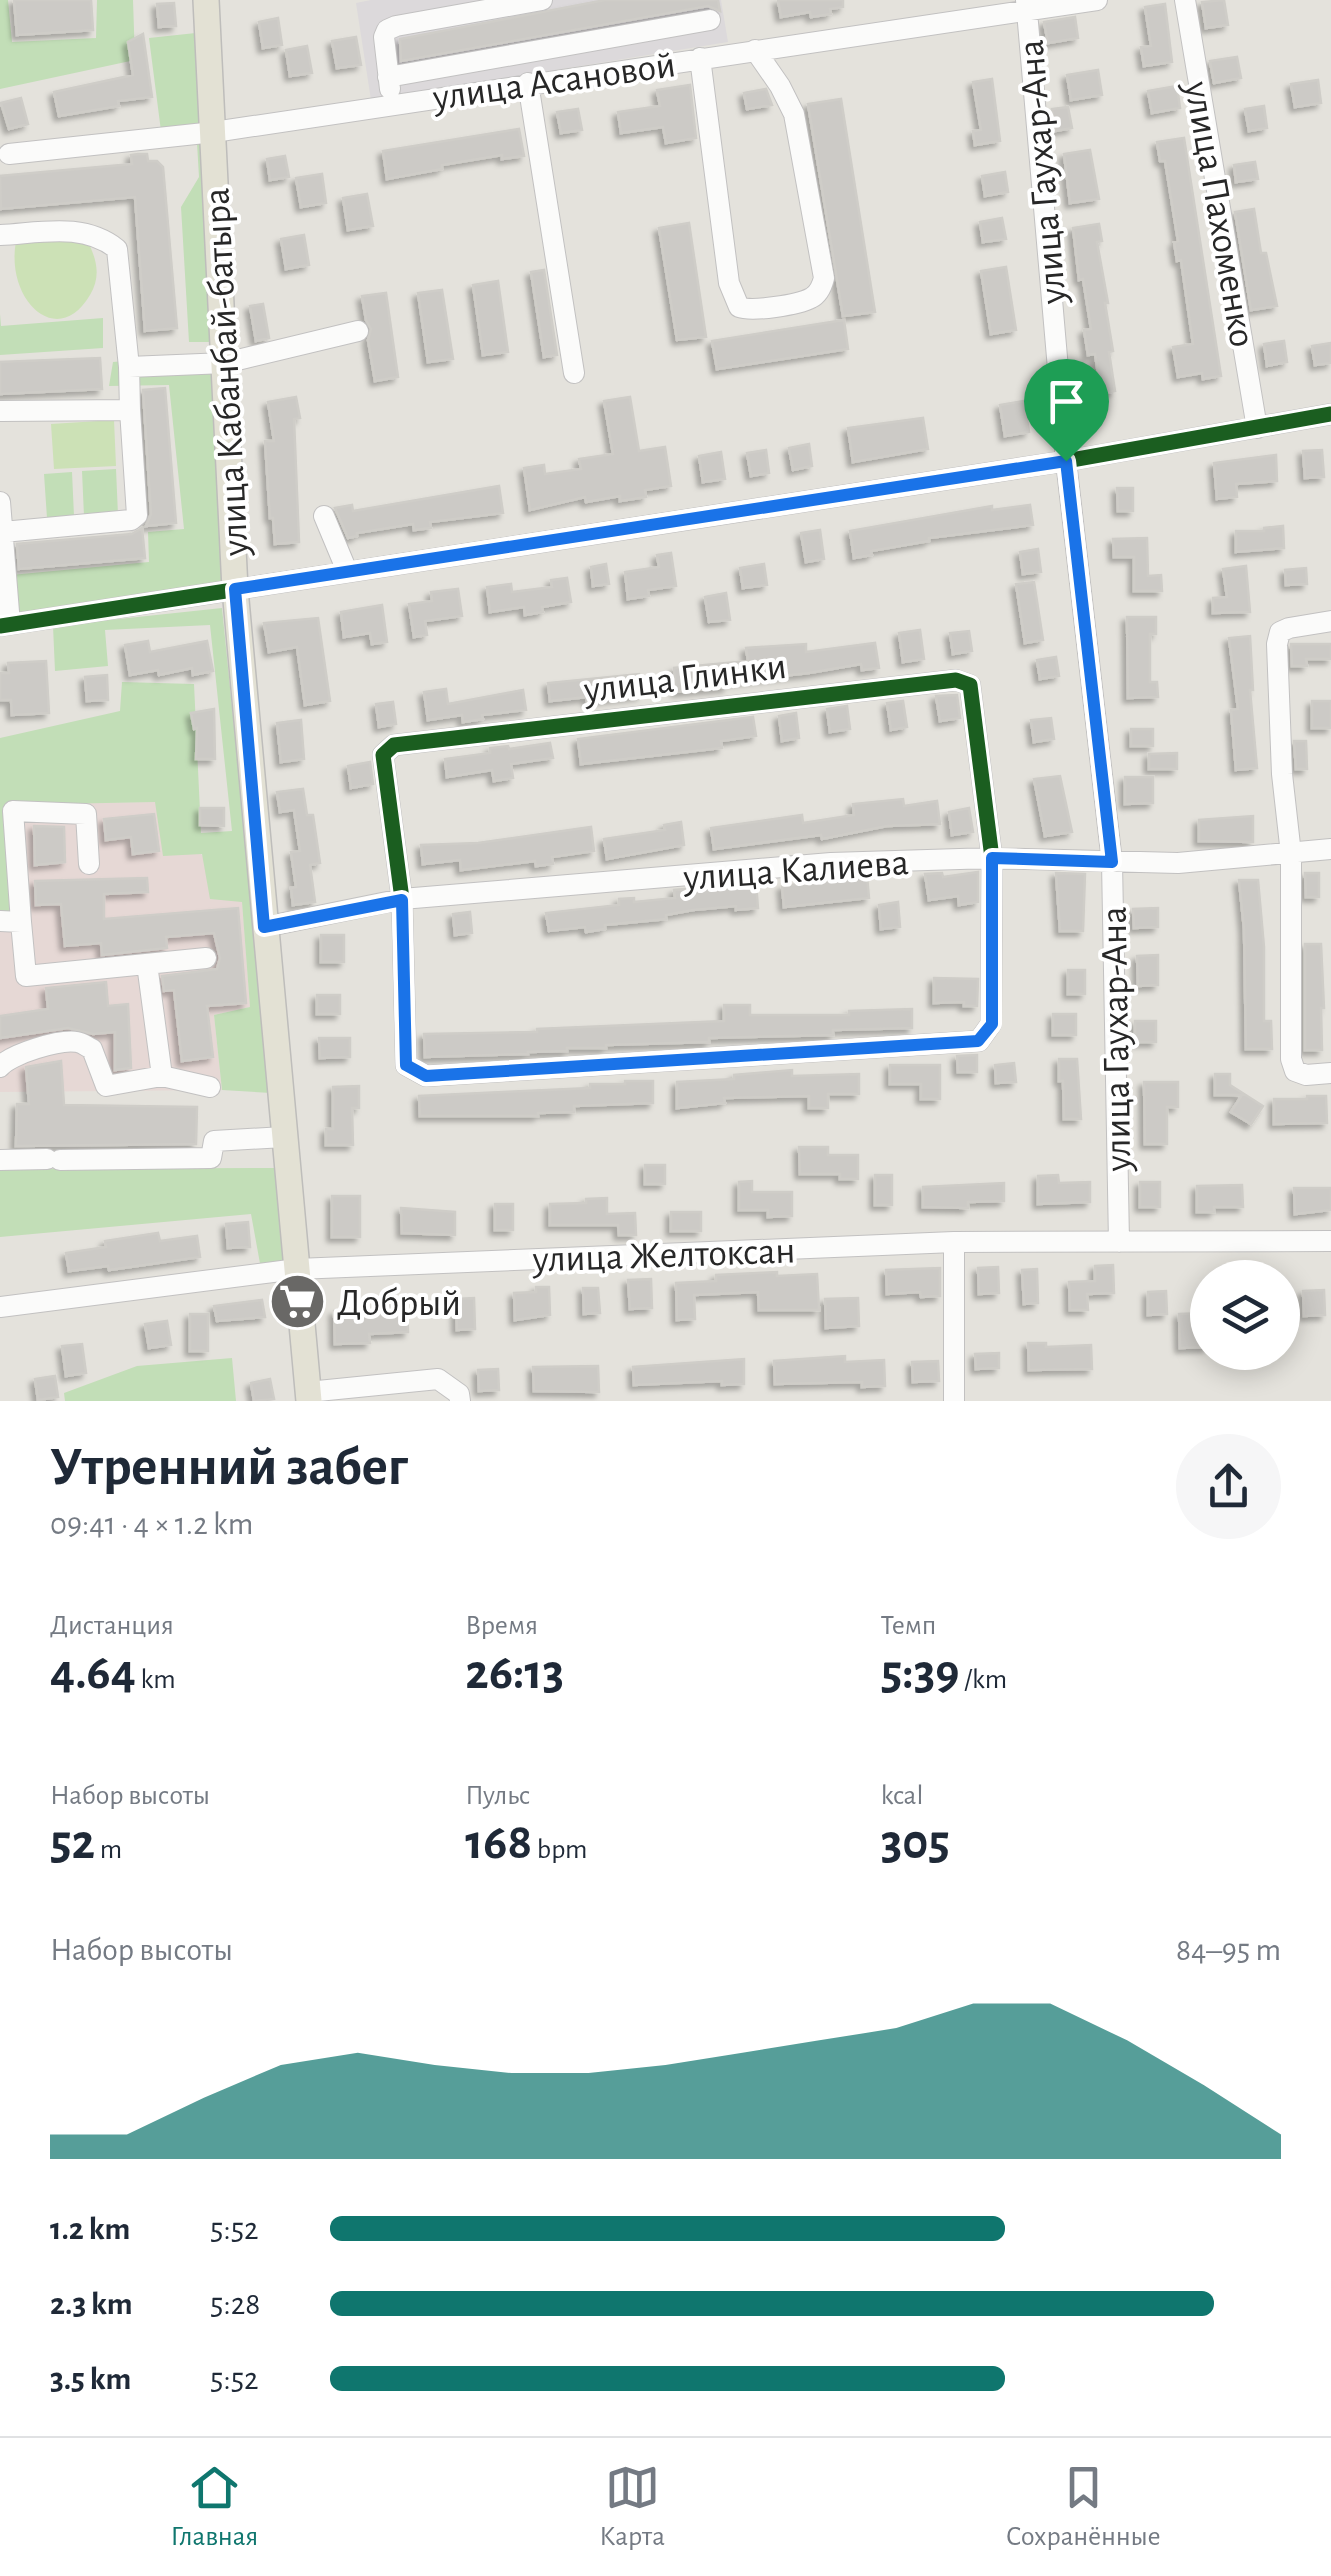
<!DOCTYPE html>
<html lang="ru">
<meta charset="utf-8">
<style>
body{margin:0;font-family:"Alegreya Sans",sans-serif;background:#f6f6f7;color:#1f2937;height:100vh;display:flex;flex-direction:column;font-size:38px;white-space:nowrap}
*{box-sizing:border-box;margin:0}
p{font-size:32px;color:#747a83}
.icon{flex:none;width:55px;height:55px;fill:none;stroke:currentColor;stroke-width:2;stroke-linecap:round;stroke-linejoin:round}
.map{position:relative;height:1401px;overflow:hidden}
.drawer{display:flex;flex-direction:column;background:#fff;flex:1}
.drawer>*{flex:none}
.controls{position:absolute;left:1190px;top:1260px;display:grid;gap:20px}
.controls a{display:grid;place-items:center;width:110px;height:110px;border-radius:50%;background:#fff;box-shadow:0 5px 25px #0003;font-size:50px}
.pin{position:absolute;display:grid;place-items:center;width:85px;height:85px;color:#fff;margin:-102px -42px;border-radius:50% 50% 50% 0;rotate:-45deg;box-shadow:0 0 10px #0007}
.pin .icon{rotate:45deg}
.round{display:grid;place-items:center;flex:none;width:105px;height:105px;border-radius:52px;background:#f6f6f7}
.head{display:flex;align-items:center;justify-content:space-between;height:170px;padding:0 50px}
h1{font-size:55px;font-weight:700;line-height:75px}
.stats{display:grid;grid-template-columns:repeat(3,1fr);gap:15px;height:170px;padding:10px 50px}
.stats div{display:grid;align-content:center}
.stats b{font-size:50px;font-weight:700}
.stats small{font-size:28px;font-weight:400}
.stats p{font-size:28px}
.chart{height:280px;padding:20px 50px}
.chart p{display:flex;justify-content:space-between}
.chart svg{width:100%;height:180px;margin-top:10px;fill:#0f766e;opacity:.7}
ul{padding:0 50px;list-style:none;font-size:32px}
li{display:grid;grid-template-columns:160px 120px 1fr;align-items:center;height:75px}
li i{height:25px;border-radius:12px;background:#0f766e}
.menu{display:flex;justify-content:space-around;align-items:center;height:140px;border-top:2px solid #e0e1e3;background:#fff;font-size:28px;color:#747a83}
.menu a{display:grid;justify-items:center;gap:5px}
.menu .current{color:#0f766e}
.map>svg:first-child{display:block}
.industrial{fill:#dcd9db}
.medical{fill:#e6d8d5}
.green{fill:#c2deb7}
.pitch{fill:#cce1b6}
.building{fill:#cccac6;stroke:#cfcdc8;stroke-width:2.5;filter:url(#shadow)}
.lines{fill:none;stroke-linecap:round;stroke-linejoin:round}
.minor-casing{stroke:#c2c1c1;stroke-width:22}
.major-casing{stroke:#bebdbb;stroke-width:28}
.minor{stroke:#fbfbfa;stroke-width:20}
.major{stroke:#e3e1d4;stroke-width:25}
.cycleway-casing{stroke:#fff;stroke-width:21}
.cycleway{stroke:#1b5e20;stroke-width:15}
.route-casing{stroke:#fff;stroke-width:20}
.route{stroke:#1a73e8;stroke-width:12}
.labels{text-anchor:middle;stroke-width:8;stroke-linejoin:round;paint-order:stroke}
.street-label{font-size:38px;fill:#272727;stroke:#fff}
.poi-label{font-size:38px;fill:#272727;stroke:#fff;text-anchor:start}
</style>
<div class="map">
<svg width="1331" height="1401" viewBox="0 0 1331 1401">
<defs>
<filter id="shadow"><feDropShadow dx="-4.5" dy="4.5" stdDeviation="2.5" flood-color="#0004"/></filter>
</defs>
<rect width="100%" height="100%" fill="#e4e2dc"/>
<path class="industrial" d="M371 0H721L728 42 371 100 356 3Z"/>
<path class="medical" d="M155 802 242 901 250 1007 214 1015 222 1090 0 1092V914L7 804Z"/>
<path class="green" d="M0 0H8L12 42 96 38 97 0H133L135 60 0 89Z
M205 32 207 125 161 131 149 38Z
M209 142 217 342H189L181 207 199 177 197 143Z
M0 314 1 326 103 318V348L0 355Z
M218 353 230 585 0 621V576L149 562 148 532 184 529 169 385 109 386 113 362Z
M116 469 118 515 84 516 82 471Z
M72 472 74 516 47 518 44 474Z
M222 608 271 1093 222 1090 214 1015 250 1007 242 902 210 899 202 854 163 856 155 802 7 805 14 915 0 914V738L120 711 122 682 194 684 201 833 232 831 210 625 105 630 108 666 55 671 53 626Z
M277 1168 289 1263 261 1269 251 1214 0 1237V1169Z
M232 1358 236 1401H65L64 1393 137 1366Z"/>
<path class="pitch" d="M18 233 88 242C97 260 101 277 90 295 56 353 0 295 18 233Z
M114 420 116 466 54 469 51 424Z"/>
<path class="building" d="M14 0H91L93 30 17 35Z
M605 0H718L720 11 708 6 401 61 400 39Z
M778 0H843V7L830 9 831 14 811 17 810 12 781 17Z
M1224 0 1228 25 1206 28 1202 2Z
M174 3 176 26 159 27 157 4Z
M1165 4 1172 62 1144 66 1141 47 1151 46 1145 7Z
M1075 17 1078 38 1048 43 1044 22Z
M278 18 282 45 263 48 259 22Z
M143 34 152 97 118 101 119 106 59 116 54 92 133 75 128 42Z
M356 37 361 65 337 68 332 41Z
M307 46 312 73 290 76 286 50Z
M1237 57 1241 78 1214 83 1210 61Z
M1098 70 1102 95 1071 100 1067 75Z
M992 79 1000 141 975 145 973 131 981 130 973 82Z
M1318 80 1321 103 1295 107 1291 84Z
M690 85 696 138 666 143 663 127 621 133 618 112 660 106 657 90Z
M1177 86 1180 108 1152 113 1148 91Z
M766 89 772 105 747 109 744 93Z
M21 98 28 124 9 129 1 103Z
M841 99 875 312 843 316 808 104Z
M1264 106 1267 128 1249 131 1245 109Z
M1068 107 1072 128 1055 131 1052 109Z
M578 109 582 130 561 133 557 112Z
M519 129 524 156 502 159V155L442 165V169L387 179 383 151Z
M1184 138 1221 376 1203 379 1202 373 1178 377 1173 347 1193 344 1181 260 1177 261 1174 242 1178 241 1165 161H1160L1157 142Z
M1090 150 1099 199 1070 203 1064 154Z
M138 154H147L148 161H157L163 167 177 328 145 331 135 197 1 209 0 176 132 164 131 155Z
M285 156 289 177 270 180 267 159Z
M1255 162 1258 179 1236 182 1234 165Z
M1005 172 1008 192 985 196 982 176Z
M322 174 326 203 301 207 296 178Z
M367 194 373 226 348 230 343 198Z
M1254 209 1261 253H1266L1277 306 1251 310 1235 212Z
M1002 218 1006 239 983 242 980 222Z
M689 223 706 337 677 340 659 228Z
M1099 224 1102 241 1097 242 1108 303H1105L1113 351 1109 352 1115 391 1101 394 1095 354 1088 355 1084 330 1091 329 1083 279 1079 280 1073 228Z
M304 235 309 265 286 269 281 239Z
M1006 267 1016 330 991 334 981 271Z
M544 270 557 355 544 357 531 272Z
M498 281 508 352 483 355 473 285Z
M442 290 453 359 428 362 418 293Z
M386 293 398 377 375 381 368 340 371 329 366 320 362 296Z
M263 304 269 338 256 341 250 306Z
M844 320 848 349 717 369 712 341Z
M1284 341 1287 362 1267 366 1264 344Z
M1331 343V363L1315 365 1312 346Z
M100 358 102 389 0 394V362Z
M165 388 176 523 146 526 151 514 143 390Z
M296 397 300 418 294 419 299 542 275 544 273 518H270L265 441H274L268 402Z
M630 397 639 451 665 447 671 486 645 490 646 497 620 501V496L586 502 585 497 530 510 524 468 544 465 545 474 581 469 579 459 613 454 604 401Z
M1024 401 1029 432 1005 436 1000 405Z
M923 418 928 449 853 462 848 428Z
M809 444 812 466 793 470 789 448Z
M766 450 769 473 751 476 747 453Z
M1322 450 1324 477 1305 478 1303 451Z
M721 452 725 479 703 482 699 456Z
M1276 455 1277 481 1236 484 1237 497 1217 499 1214 463Z
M499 486 503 513 430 522 431 528 414 530 413 524 357 533V536L348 538 335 508 352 505 353 511Z
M1117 488H1133V511H1118Z
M1030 505 1033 525 929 538V541L871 551 872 555 854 558 850 531 992 506V510Z
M1283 526 1284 548 1236 552V531H1264V528Z
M142 528 145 558 19 569 17 544 132 534Z
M820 530 824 559 806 562 801 533Z
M1147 538 1148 576 1161 575 1162 591H1134V557H1114L1113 539Z
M1038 549 1041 572 1023 574 1020 552Z
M671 553 676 586 648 590 649 596 628 599 625 572 659 567 657 555Z
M606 564 609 584 593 586 591 567Z
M764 564 767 585 743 588 740 568Z
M1246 566 1250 612 1213 613V598L1227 597 1223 569Z
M1306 568 1307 584 1286 585 1285 570Z
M567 578 571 602 542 607 543 612 525 615 524 607 490 612 487 587 511 584 512 592 552 587 551 580Z
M1034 582 1043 640 1025 643 1016 584Z
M458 589 462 616 425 621 427 635 414 637 409 604 432 601 431 592Z
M726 593 730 620 709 622 705 597Z
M382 605 387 642 372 644 370 633 344 637 341 612Z
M1127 617H1156V634H1150V682H1157L1158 697 1128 698Z
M318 618 330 701 305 705 297 647 269 652 264 623Z
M920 630 924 659 903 662 899 633Z
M969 631 972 651 953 654 950 633Z
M1250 636 1253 690H1250L1257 768 1236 770 1231 710 1238 709 1229 638Z
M148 641 150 652 207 641 213 671 193 675 192 668 159 675 158 670 130 675 125 645Z
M875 643 879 668 862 670 861 664 809 673 727 682V687L676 692 674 668 748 661 746 648 806 644V652Z
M1291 644H1331V659H1306L1307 666H1292Z
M1056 657 1059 676 1040 679 1037 660Z
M46 661 49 713 12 715 11 700H0V673H9L8 663Z
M639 674 641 695 587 701V697L550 701 548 683Z
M107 675 108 700 87 701 85 677Z
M446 689 448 704 523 690 526 710 482 715 483 719 463 722 462 715 428 720 424 692Z
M957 695 960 718 940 721 936 696Z
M903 701 907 727 891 730 887 703Z
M1312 701H1331V728H1312Z
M393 702 396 724 379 727 376 704Z
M847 706 850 729 830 732 827 709Z
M214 709 215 759H196L197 728 194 729 191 713Z
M796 713 799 738 782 741 779 716Z
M753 717 756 736 721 741 722 748 581 764 578 739Z
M1051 718 1054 739 1034 742 1031 720Z
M301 720 304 759 281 762 277 723Z
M1131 729H1153V746H1131Z
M1294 741H1306L1307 769H1296Z
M550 743 553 758 511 764 513 778 494 781 492 770 447 777 445 759 490 753V748L508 746 509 749Z
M1177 753V769H1149V754Z
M370 762 373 784 351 788 348 766Z
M1060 776 1072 832 1045 836 1034 779Z
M1125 777H1153V803L1125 804Z
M303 789 307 815H313L320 863 310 865 315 902 293 905 291 888 296 887 291 852 300 851 294 810 280 812 277 792Z
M903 799 904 806 937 801 940 824 887 826 822 839 821 835 714 849 711 828 802 815 803 823 854 815 853 804Z
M200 808H224V826L200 825Z
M969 808 973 832 952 835 949 812Z
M154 814 159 851 133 854 131 837 106 840 104 819Z
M1253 816V842L1199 841V820Z
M681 822 684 845 607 859 604 839 665 830 664 825Z
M34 826 64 827 65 862 35 865Z
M591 827 594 851 552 857 553 864 536 866 535 861 461 870 460 860 423 864 421 845 478 843Z
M978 872V902L959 905 958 896 929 900 925 874 942 873 943 877Z
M1056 873 1085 874 1083 931H1060Z
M1305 873H1319V897H1306Z
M867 876 869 898 784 907 782 886Z
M147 878 148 892 104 894V919L238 908 246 1003 207 1006 213 1057 182 1061 174 990 164 991 162 976 217 969 220 958 214 933 166 937 167 948 102 955 101 943 65 946 61 904 36 905 35 881Z
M1239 880H1258L1264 947V1021H1271L1272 1049H1246L1244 929Z
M756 883 758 908 736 910V906L693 910 666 915V919L605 925V929L586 932 585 927 549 931 546 913 619 905V899L634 898V902L675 898 674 890Z
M898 902 900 927 881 929 879 905Z
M1158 908V927L1134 928 1133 909Z
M470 912 472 933 455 935 453 914Z
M321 935H344V962H321Z
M1305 944H1321L1324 1008H1321L1322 1050H1305Z
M1158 955V985L1138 986 1137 956Z
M1068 970H1085V994H1068Z
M934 978 978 979 977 1006H964V1002L934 1003Z
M106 982 108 1006 128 1004 131 1068 115 1070V1032L93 1034 68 1028 0 1038V1016L48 1009 46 988Z
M317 995H340V1014H317Z
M724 1005H750V1015H849V1011L912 1009V1028L833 1030V1035L709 1038V1042L606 1045V1048H567V1051L528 1052V1054L425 1057 424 1034 537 1032V1029L724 1021Z
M1053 1014H1076V1035H1053Z
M1135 1021H1156V1042H1135Z
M319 1038H350V1057L320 1058Z
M977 1055V1072H958L957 1056Z
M1059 1059H1077L1081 1119H1064L1063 1081H1059Z
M61 1061 64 1105 197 1107 196 1144 16 1146 17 1104H29L26 1067Z
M1014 1063 1016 1082 996 1083 995 1065Z
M890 1065H940V1099H921V1084H890Z
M792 1070V1076L859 1074V1094H828V1108H809V1096L724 1098 725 1103 677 1108V1082L734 1079V1075Z
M1215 1074H1230V1085L1263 1106 1251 1124 1231 1112 1242 1095H1215Z
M625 1081H653V1103L574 1106V1112L538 1113V1116H420L419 1096 590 1088V1084H625Z
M1144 1082H1178V1107H1167V1144H1145Z
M359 1086V1108H352L353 1145H326V1129H333V1087Z
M1307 1096H1326L1327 1123 1274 1124V1099H1307Z
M799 1147H828V1155H858V1179H840V1174H800Z
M645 1165H665V1184H645Z
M875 1175H892V1205H875Z
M1058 1175 1059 1183 1090 1182V1202L1038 1204V1176Z
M752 1181V1192H792V1216L768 1217V1210H739V1182Z
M1140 1182H1160V1207H1140Z
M1004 1183V1201L968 1202V1208L923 1207V1187Z
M1242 1185 1243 1207H1214V1212H1197V1186Z
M1294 1188H1331V1210L1295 1214Z
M332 1196H360V1237H332Z
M607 1198V1214L635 1213 636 1235H619L618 1225H550V1204L586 1203V1199Z
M495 1204H513V1230H495Z
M401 1208 455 1212V1235L402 1233Z
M671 1212H701V1231H671Z
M248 1222 250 1247 228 1248 226 1224Z
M158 1233 160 1241 197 1236 200 1257 109 1270 108 1266 69 1271 66 1253 106 1247 105 1241Z
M1113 1265 1114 1293 1087 1294 1088 1310H1070L1069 1282 1095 1281V1266Z
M998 1267 999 1293 979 1294 978 1268Z
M940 1268V1296L921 1297 920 1292 887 1294 886 1270Z
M1037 1269 1038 1303 1024 1304 1022 1270Z
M777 1272V1276L817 1274 819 1310H759L758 1292 694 1295 695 1319 677 1320 676 1283 716 1281V1275Z
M651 1279 652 1308 630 1309 628 1280Z
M536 1287H549L550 1315 515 1320 514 1293 536 1292Z
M583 1288H598L600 1313 584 1314Z
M1324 1290 1325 1315 1304 1316 1303 1291Z
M1166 1291 1167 1314 1148 1315V1292Z
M474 1298 475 1329 457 1330 456 1299Z
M858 1298 859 1326 826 1328 825 1299Z
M407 1299 408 1332 369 1334 370 1343 335 1344 334 1311 386 1310V1300Z
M262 1300 265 1317 217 1321 214 1306Z
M1207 1313 1208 1347 1180 1348 1179 1314Z
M190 1314H208V1351H190Z
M167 1321 171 1345 149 1348 145 1324Z
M1028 1343H1046V1347L1091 1345 1092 1369 1029 1370Z
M82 1344 86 1373 66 1376 62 1346Z
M999 1353V1368L976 1369 975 1354Z
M845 1356V1362L884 1360 885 1386 862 1387V1382L775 1384 774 1361Z
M744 1359V1384L722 1385V1381L634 1385 633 1367Z
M938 1361 939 1381 913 1382 912 1362Z
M598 1366 599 1392 534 1391 533 1367Z
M498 1369 499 1390 479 1391 478 1370Z
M55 1376 58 1397 38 1400 35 1379Z
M270 1379 274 1399 254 1401 251 1383Z"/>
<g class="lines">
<defs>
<path id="minor" d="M1026 0 1066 461 1112 862 1119 1242
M1185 0 1257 428
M700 58 729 283 739 307C752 312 798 305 811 298 819 294 822 286 824 278L794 114 780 86 755 50
M388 77 710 20
M528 83 574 373
M390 89 384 37 387 30 396 26 542 0
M9 154 214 132 1097 0
M0 235C41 233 83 222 117 249L129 367 225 363 358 331
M129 367 130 410
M0 411 130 410 137 515 131 520 3 532
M0 502 10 624
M324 516 347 571
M1331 621 1289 628 1280 632 1277 644 1282 774 1291 854V1059L1295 1071 1306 1075 1331 1073
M0 626 1066 461 1331 414
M956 680 970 685 992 858 991 1024 979 1041 426 1076 406 1065 402 899 383 755 394 745Z
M0 921 21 922 26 976 206 958
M21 922 13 811 86 814 89 864
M264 927 402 899 831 863 992 858 1178 863 1331 849
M147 964 162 1076
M0 1067C10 1054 60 1039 77 1042 83 1043 87 1047 92 1049L106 1086 162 1076 210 1087
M0 1160 47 1159
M60 1160 211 1158 214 1141 284 1137
M0 1307 297 1269 954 1242 1331 1241
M308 1392 438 1379 459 1394 460 1401
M954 1401V1242"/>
<path id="major" d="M206 0 235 589 309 1401"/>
</defs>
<use href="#minor" class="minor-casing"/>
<use href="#major" class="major-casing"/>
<use href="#minor" class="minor"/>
<use href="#major" class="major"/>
<defs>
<path id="cycleway" d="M0 626 1066 461 1331 414
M956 680 970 685 992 858 991 1024 979 1041 426 1076 406 1065 402 899 383 755 394 745Z"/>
</defs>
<use href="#cycleway" class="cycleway-casing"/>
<use href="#cycleway" class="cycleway"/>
</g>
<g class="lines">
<defs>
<path id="route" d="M1066 461 1112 862 992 858V1024L978 1041 426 1076 406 1065 402 900 264 927 235 589Z"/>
</defs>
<use href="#route" class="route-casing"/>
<use href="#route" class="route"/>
</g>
<defs>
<symbol id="supermarket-disc" viewBox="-11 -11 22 22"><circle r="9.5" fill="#696866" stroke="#fff"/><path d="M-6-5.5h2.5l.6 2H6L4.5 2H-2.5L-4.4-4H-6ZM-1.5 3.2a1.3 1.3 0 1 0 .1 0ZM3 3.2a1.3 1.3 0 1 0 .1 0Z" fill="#fff"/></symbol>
</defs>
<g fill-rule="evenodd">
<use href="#supermarket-disc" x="266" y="1270" width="63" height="63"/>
</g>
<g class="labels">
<g class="street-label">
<text transform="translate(554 80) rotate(-8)" y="13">улица Асановой</text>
<text transform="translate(1041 172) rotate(-95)" y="13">улица Гаухар-Ана</text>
<text transform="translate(1221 214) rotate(80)" y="13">улица Пахоменко</text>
<text transform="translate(225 372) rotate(-93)" y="13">улица Кабанбай-батыра</text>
<text transform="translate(685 677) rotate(-7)" y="13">улица Глинки</text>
<text transform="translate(796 869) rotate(-4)" y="13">улица Калиева</text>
<text transform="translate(1115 1039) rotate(-91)" y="13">улица Гаухар-Ана</text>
<text transform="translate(664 1254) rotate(-2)" y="13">улица Желтоксан</text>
</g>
<g class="poi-label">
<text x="337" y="1315">Добрый</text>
</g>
</g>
</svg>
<div class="controls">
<a><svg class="icon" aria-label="layers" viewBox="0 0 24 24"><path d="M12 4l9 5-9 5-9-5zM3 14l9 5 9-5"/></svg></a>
</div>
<div class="pin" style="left:1066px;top:461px;background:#1e9e55"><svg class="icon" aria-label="arrive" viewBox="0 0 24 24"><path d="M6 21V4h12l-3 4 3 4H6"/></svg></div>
</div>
<section class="drawer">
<div class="head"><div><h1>Утренний забег</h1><p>09:41 · 4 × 1.2 km</p></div><a class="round"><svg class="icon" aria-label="share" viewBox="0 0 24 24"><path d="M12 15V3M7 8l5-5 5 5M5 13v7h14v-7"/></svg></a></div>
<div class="stats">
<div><p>Дистанция</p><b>4.64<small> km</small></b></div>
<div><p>Время</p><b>26:13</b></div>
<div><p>Темп</p><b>5:39<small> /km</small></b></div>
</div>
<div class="stats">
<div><p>Набор высоты</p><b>52<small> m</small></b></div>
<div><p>Пульс</p><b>168<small> bpm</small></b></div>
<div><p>kcal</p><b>305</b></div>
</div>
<div class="chart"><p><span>Набор высоты</span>84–95 m</p>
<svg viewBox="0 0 160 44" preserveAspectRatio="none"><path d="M0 44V38L10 38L20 29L30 21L40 18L50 21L60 23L70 23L80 21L90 18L100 15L110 12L120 6L130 6L140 15L150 26L160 38V44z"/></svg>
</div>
<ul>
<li><b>1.2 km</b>5:52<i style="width:71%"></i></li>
<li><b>2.3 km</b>5:28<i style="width:93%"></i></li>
<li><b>3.5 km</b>5:52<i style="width:71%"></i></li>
</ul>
</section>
<nav class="menu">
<a class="current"><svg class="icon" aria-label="home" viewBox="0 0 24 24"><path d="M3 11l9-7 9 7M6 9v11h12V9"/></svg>Главная</a>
<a><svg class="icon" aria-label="map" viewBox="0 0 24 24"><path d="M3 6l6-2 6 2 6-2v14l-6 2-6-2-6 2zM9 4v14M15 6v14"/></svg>Карта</a>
<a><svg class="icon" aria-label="saved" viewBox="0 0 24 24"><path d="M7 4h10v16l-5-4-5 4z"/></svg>Сохранённые</a>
</nav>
